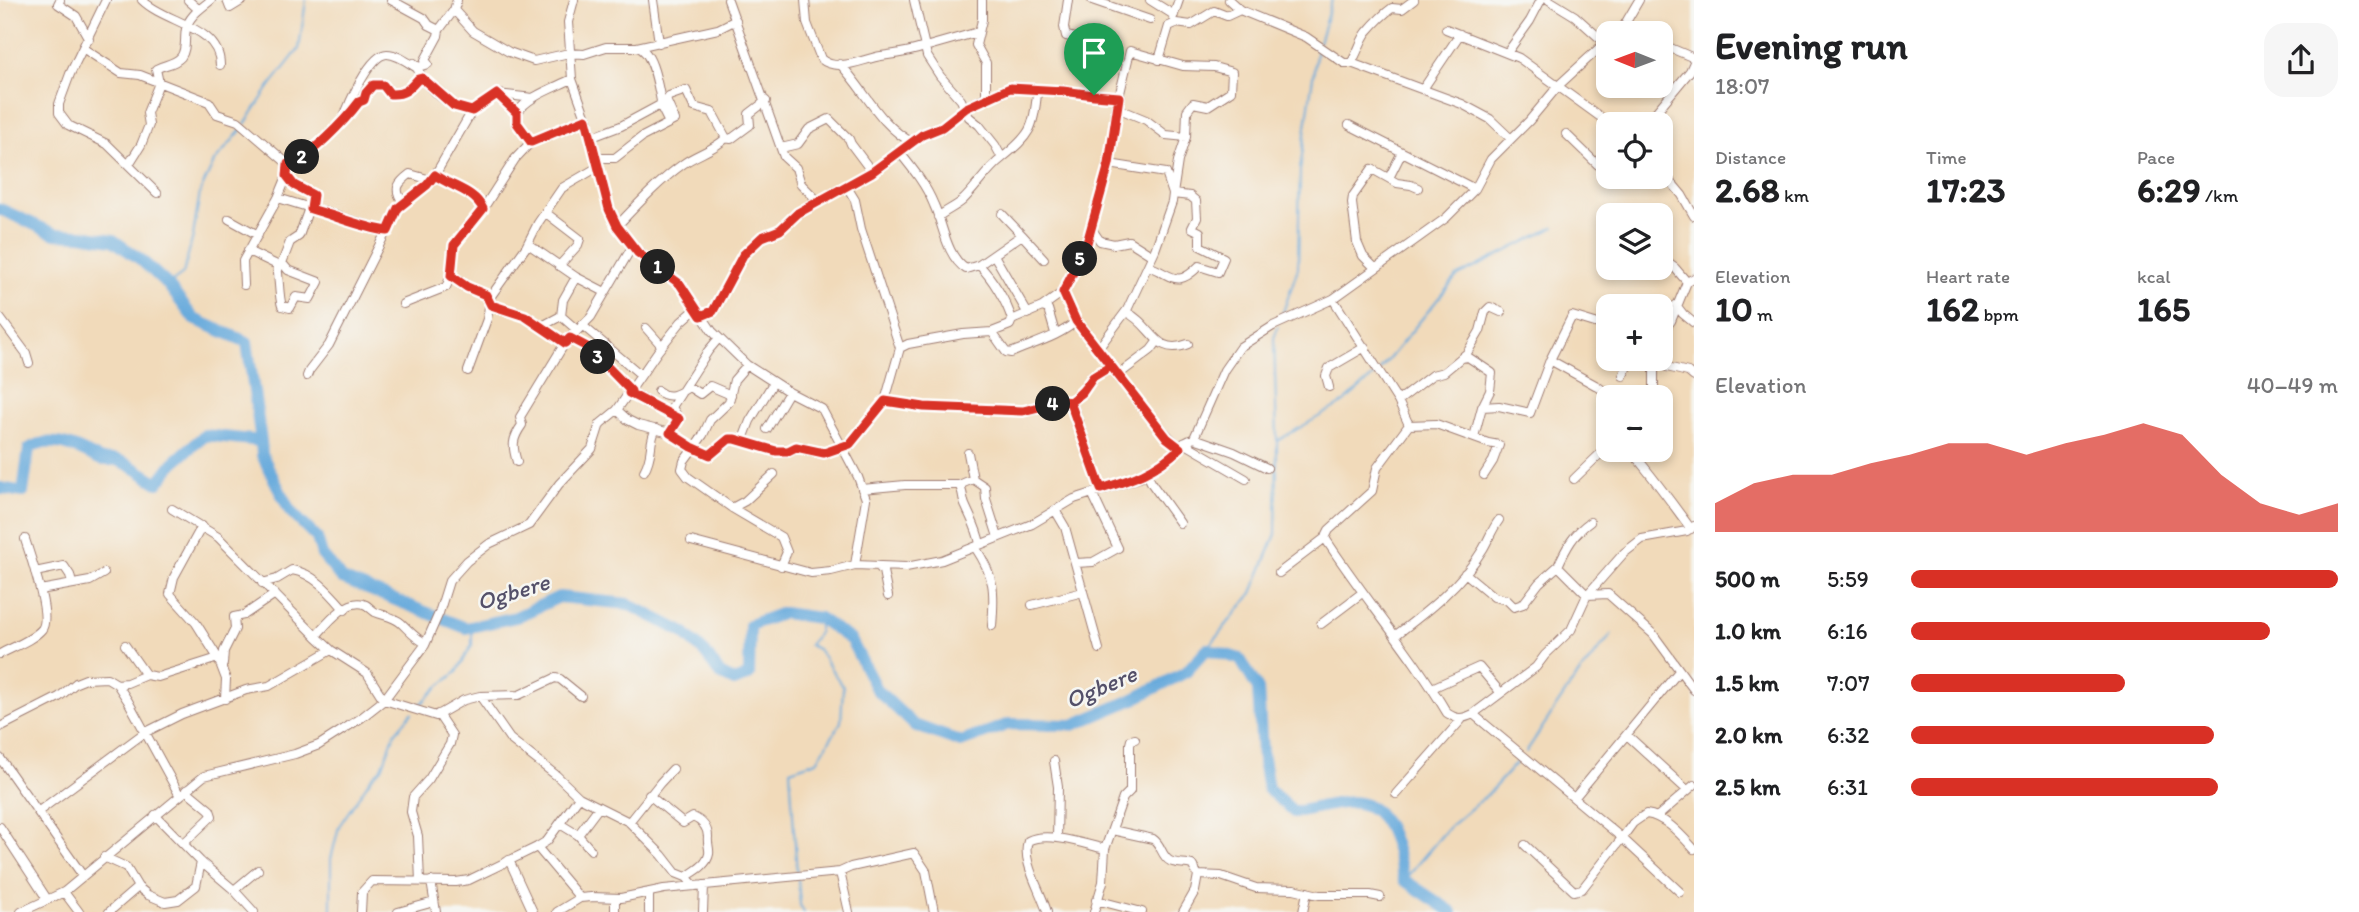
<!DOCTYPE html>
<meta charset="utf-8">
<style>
body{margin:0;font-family:Itim,sans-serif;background:#f6f6f6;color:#202124;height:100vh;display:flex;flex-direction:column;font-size:26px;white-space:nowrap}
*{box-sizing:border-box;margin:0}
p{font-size:23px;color:#757577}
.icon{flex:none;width:38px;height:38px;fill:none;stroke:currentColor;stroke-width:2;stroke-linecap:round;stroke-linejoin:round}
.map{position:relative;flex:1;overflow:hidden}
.sheet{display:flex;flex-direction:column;background:#fff;width:665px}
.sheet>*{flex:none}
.needle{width:46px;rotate:271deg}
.controls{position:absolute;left:1596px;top:21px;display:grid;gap:14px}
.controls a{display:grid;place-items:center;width:77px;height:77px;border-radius:14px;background:#fff;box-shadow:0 4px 10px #0003;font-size:35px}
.pin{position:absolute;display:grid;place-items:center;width:60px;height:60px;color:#fff;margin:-72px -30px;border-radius:50% 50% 50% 0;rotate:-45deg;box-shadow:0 0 7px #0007}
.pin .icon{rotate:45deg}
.km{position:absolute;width:35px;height:35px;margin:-18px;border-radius:50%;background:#222;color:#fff;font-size:19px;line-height:35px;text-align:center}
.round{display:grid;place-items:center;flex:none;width:74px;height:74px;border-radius:21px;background:#f6f6f6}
.summary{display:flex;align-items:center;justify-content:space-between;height:119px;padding:0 21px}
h1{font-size:38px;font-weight:700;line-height:52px}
.figures{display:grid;grid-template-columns:repeat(3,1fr);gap:10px;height:119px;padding:7px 21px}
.figures div{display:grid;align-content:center}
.figures b{font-size:35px;font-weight:700}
.figures small{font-size:19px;font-weight:400}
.figures p{font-size:19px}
.chart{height:196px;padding:14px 21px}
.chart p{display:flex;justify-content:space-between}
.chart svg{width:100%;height:126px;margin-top:7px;fill:#d93025;opacity:.7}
ul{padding:0 21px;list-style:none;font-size:23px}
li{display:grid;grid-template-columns:112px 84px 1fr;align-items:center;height:52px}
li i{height:18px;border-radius:9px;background:#d93025}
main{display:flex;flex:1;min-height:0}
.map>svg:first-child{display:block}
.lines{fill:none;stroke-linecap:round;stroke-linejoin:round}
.stream{stroke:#67aadc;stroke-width:2}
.river{stroke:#67aadc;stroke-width:12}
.minor-casing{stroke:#9e7c72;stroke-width:10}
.minor{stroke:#fff;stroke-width:8}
.route-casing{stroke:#fff;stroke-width:14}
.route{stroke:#d93025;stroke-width:9}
.labels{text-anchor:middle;stroke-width:5;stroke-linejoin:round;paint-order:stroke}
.water-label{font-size:24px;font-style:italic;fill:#545069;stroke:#f6f6f2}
</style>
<main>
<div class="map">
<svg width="1694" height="912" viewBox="0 0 1694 912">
<rect width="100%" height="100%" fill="#f6f6f2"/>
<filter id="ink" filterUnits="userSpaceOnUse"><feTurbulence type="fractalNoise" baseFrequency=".0143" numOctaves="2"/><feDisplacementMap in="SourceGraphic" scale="14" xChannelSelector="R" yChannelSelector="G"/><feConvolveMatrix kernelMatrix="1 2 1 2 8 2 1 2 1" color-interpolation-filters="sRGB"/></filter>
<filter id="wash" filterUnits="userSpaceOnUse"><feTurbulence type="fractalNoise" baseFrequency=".00686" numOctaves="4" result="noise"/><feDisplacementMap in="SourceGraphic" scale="28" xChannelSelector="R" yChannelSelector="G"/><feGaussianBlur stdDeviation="1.57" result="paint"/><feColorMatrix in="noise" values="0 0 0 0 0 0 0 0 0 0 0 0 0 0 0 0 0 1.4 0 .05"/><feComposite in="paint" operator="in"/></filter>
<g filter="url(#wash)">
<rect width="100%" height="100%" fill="#f1daba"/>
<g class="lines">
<path class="stream" d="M1319 42 1332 0
M245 124 270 86 299 49 306 0
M168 285 183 274 193 236 200 192 214 162 242 129
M1281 318 1298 268 1300 170 1317 48
M1380 370 1456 277 1554 227
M1277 441 1344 402 1376 374
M1207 649 1252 593 1276 534 1277 441 1274 338 1278 327
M418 707 439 686 457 672 472 645V631L466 628
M1526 752 1574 680 1612 634
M797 874 790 770 817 761 841 722 843 687 818 649 809 645 819 632V618
M798 879 800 905 804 912
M1404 880 1449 827 1488 794 1520 759
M331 912V859L339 826 372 777 382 768 395 733 412 713"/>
<path class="river" d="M0 209 55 234 81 235 113 240 140 259 168 285 194 319 247 342 261 441
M0 488 23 492 29 449C51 434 78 448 99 459 106 462 114 458 120 461 133 466 146 476 158 483L173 463 205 435 261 441 262 455 290 511 317 538 322 555 342 579 466 628 516 617 559 597 628 604 683 632 706 654 720 674 734 681 749 675 750 625 783 613 819 618 851 640 876 689 914 725 961 742 1009 724 1073 725 1134 699 1186 672 1207 649 1240 659 1258 689 1262 753 1268 789 1294 812C1311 809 1327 805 1343 803 1389 796 1395 848 1404 880L1452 912"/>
</g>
</g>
<g filter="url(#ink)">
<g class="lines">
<defs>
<path id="minor" d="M60 0 58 4 76 16 89 39
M106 0 70 74 59 104V113L68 125 107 144 157 193
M142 0C165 23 220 26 220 65
M188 0 198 9
M227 0 230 8 243 0
M391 0 424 18 429 25 439 30 454 10 457 0
M574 0 568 22 572 79 589 126 609 210 632 247 680 283 712 331 747 365 789 392 822 409 858 477 866 499 855 565 906 567 942 560 1032 524 1074 499 1142 477 1166 461 1184 443 1194 438 1224 370 1240 347 1273 326 1333 299 1446 218 1475 189 1491 159 1529 121 1559 85 1608 40
M653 0 659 43
M728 0 784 157 796 168 801 184 818 201
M805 0 807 23 821 59C838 73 862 59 881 56 897 54 910 52 925 47L914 0
M982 0V20L976 45 986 63V97
M1068 0 1064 27 1066 36 1112 45
M1092 0 1150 20
M1150 0 1174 15
M1229 0 1240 10 1306 37 1344 63H1351L1462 104 1490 119 1511 139
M1549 0 1575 16 1605 43
M454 10 473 31 509 52 534 61 569 53 584 54 606 47H637L718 29 736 20
M1173 17 1179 0
M1446 29 1519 58 1610 124
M1617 33 1622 29 1639 0
M1661 44 1694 58
M637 47C653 50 658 87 661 101L660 105 669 123
M84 49 121 73 140 75 209 102 217 114 238 121 288 164
M1507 53 1530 21 1541 0
M1159 60 1169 26 1176 23 1191 25 1214 11 1227 16 1240 10
M414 63 418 67 428 64 425 60 438 36 439 30
M1351 63C1358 53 1360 41 1367 32 1373 25 1385 13 1392 8L1402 9 1414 0
M840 64C865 90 879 125 913 143
M1423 89 1460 34
M497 94 517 113V123L531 142
M1117 108 1146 120 1166 135 1186 137
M517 113C528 96 554 88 572 79
M344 118C348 105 370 54 387 54 397 54 409 63 417 68 426 88 450 108 472 111
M1646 124 1690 71 1694 62
M1349 125 1475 189
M1566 134 1598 165 1608 163
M592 137 621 126 660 105
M781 148 798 144 809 129 829 119 849 139 851 144 872 172
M900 153C913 169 926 185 934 205 943 224 946 256 966 269L979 265 1022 235 1044 259
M596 158H615L642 137 675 120 666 100 669 96 686 90 694 107 712 112 726 138
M1002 158C1030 135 1034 129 1037 93L1033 89
M129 164 141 145 149 125 147 113 159 83 156 69C165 64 174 65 181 57 187 49 184 38 186 29 189 15 202 8 211 0
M288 164C307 161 347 118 359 102L364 100 366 93 373 85H383L391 94C405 95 409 89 418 79L422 78
M1661 170 1682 195 1694 216
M435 175C451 187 474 190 483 209
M287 176 294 185 313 195 311 209
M1389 178 1402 152
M278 198 363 224 373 229 388 231
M403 202C393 189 398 183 410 174L431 180
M546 213 580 239 578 245 559 266
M1002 214 1022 235
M938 217C945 211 955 207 962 201 976 188 987 169 1002 158L995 145 979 125 969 117 961 100 940 76 927 56 925 47 978 32
M229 219 258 235
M617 226C637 205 659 181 683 164 697 154 714 150 726 138L731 139 750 125 749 114 766 101
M1091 228 1100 241 1114 244 1129 241 1151 255
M528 244 576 277 605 292
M248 251 277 265C279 276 279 299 282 306L290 308 296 297 310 299 319 282 288 270 282 263 290 242 299 236 309 208
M994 255 1028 314
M1661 258 1675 268 1687 282
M979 265C992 278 1007 302 1012 320
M1374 267 1363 256 1357 242 1352 203 1353 196 1372 169 1397 183 1411 185 1418 188
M451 276 467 287 486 295 491 305 525 316 565 343
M244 285 243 261 278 198 287 176 288 164
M1063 292 1076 321 1152 420 1180 448
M1333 299 1398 401 1409 425
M403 304 446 287 451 276 454 245 483 209 515 159 531 142 586 119
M1676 305 1683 314 1694 323
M1042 307 1048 309 1055 333
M1126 312C1153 324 1154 357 1188 344
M561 316 577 330
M701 316 713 311 743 255 762 237 780 230 798 213 872 172 922 135 942 127 966 108 986 97 1017 87 1119 97
M0 318 26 353 29 363
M582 325 641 375
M542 326 561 316 563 300 576 277
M646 328 662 346
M992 332 1006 352 1011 353C1031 344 1061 336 1076 321
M1661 334 1671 321 1687 282 1694 278
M570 338 589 348 631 391
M900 348 908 344 963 334 992 332 1010 325 1012 320 1042 307 1063 292 1085 250 1109 164 1119 97 1130 51 1183 66 1214 67 1232 72 1231 91 1208 106 1193 103 1187 111 1186 137 1178 161 1173 194 1190 196 1196 201 1197 218 1192 228 1200 232V246L1224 258 1218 272 1199 266C1176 289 1173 275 1148 266
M1098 349 1127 310 1155 250 1172 202 1173 194 1166 173 1109 164
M1461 358 1468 357 1492 373 1490 391 1482 407
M1550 360 1597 386 1612 397
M1654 364 1688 372 1694 377
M747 365 734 380 729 402 710 420 703 435 684 461 682 469 688 477 732 508 781 537 787 552 781 566
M468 371 487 319 491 296 526 247 538 223 562 188 598 167
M1118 375 1151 350 1157 342
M307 376 309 371 329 345 398 208 427 185 435 175 472 111 497 94 533 98
M1623 376 1630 359
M1329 387 1326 376 1329 368 1365 347
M658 391C669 400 678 394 689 387L700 394 710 386 731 395
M630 393 677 418
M1654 397V362
M885 401 924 407 1023 411 1063 401 1070 402 1082 393 1093 377 1111 366
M1398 401 1432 375 1444 372 1467 353 1480 331 1485 312 1490 307 1501 312
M1070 402 1073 407 1101 489
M617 410 628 420 638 425 670 433 692 448 710 455 729 439 735 438 776 451H788L796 447 824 453 851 444 885 401 900 348 861 229 855 200 847 187
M1409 425 1436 424 1488 443 1499 445 1493 461 1484 475
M767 429 789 392
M670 433 679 419 672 407 708 351 719 338
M1474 437 1482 407 1499 406 1530 413 1550 360 1572 316 1608 327
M1194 438 1234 452 1267 468
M742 442 750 421 773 383
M1184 443 1246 479
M1630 450C1652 475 1671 502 1691 529
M968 453 973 479 985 487 986 499 998 537
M517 462C512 446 512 439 522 425L520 417 565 343 591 317 632 247
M644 471C654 454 648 443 656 429
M1147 474 1152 484 1180 523
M1574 479 1603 451 1608 449
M959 485C964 492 962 500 966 507 972 521 977 528 980 544
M862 489 905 485H959L973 479
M732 508 745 501 774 474
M172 509 218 537 316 636 331 650 367 673 384 700 436 716 464 700 480 696 519 695 555 678 560 679 581 696
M1055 510 1065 527 1099 649
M202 526 174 577 170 594 196 623 218 658 226 679 225 699
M1325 538C1364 598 1411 652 1447 713 1457 720 1463 719 1473 714L1536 667 1545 655 1571 630 1587 595 1624 553 1642 539 1687 531 1694 526
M691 541 811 573 831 571 855 565
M975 547C995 577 995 591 992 626
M1076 563 1093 562 1118 548 1092 493
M878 566 883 571 888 596
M1558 566C1566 548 1574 533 1590 522
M35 572 64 566 70 575 72 584
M1279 573 1325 538 1329 530 1372 491 1377 468 1409 425
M1465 573 1494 597 1507 600 1514 607 1523 604 1539 583 1558 566 1587 595 1608 594 1653 634 1694 690
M262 583 277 579 292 570C314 573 331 594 345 610
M40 590 90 581 104 573
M1032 605 1083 592
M1321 624 1362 593
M1396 635C1428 611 1462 584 1483 549 1489 539 1492 529 1499 520
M316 636C326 625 348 596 366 605 369 607 372 610 375 612 384 616 393 616 401 623 408 629 415 639 426 643
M125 645 146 675
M0 654C13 647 33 640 42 629 52 616 30 556 25 539
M223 664 224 651 235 629 234 617 244 615 275 594
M117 684 127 683 146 675 158 677 218 658
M1432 688 1479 667 1500 692
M480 696 510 739 557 776 579 797 629 822 662 855 676 873 686 877 695 886
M1473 714 1622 838 1633 823 1646 814C1665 816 1682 836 1694 849
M0 727 59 697 76 683 86 679 107 678 117 684 128 701 180 796
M1627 735 1687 790
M0 758 83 876
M1054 761 1058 787 1057 838
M1396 794 1462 719
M649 795 683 823 693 817C702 821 708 828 708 837 707 843 710 849 709 854 707 865 695 871 686 877
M1575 797 1679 671
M39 811 144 733 182 714 246 690 269 686 331 650
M155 815 201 862 234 890 254 912
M1658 816 1694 785
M629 822 660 783 673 769
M560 824 578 835 591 850
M0 827 47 899
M1112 830 1153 839C1162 845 1161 856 1170 861 1175 864 1186 863 1192 865L1198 875 1195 891 1183 912
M578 835 599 807
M184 843 212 816 210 810 186 790
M1525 845 1574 891 1582 889 1622 838 1680 892
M537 847 580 898
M104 857 126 867 138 887 148 895 165 902 178 900 196 886 201 862
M509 860 533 912
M840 872 849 912
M1198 875 1221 876 1256 888 1294 889 1319 895H1370L1380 897
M420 881 418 836 411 812 413 797 429 779 450 744 452 735 438 714
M431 881 436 912
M234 890 258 870
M64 892 79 912
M649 892V912
M1096 900 1142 912
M21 912 64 892 204 776 295 754 319 745 361 718 384 700 425 645 439 613 449 581 467 561 489 544 529 525 559 484 592 449 600 424 617 410 658 351 681 322 697 308
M109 912 138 887
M361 912 362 892 372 881 456 882 469 880 537 847 547 841 579 797
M398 912 434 902
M557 912 580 898 591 897 621 898 664 889 840 872 851 867 914 853 926 871 934 912
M615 912V898
M703 912 704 885
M1047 912C1041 891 1021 861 1028 841 1047 831 1085 844 1105 849
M1094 912 1103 882 1105 849 1123 798 1130 791V744L1131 740 1135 739
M1303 912 1307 892"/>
</defs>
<use href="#minor" class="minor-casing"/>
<use href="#minor" class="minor"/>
</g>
</g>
<g class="lines" filter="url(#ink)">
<defs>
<path id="route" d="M1094 95 1063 91 1010 88 966 108 942 127 922 135 872 172 798 213 780 230 762 237 743 255 713 311 701 316 680 284 638 253 617 226 609 209 586 119 531 142 517 123V113L497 94 472 111 454 106 422 78 418 79C409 89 405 95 390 94L383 85H373L366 93 364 100 359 102C347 118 307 161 288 164L287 176 294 185 313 195 311 209C336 216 363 228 388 231L398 208 427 185 435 175C451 187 474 190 483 209L454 245 451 276 467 287 486 295 491 305 525 316 565 343 570 338 589 348 631 391 629 393 679 419 670 433 692 447 710 455 729 439H735L776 451H788L796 447 824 453 850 444 885 401 924 407 1023 411 1063 401 1070 402 1082 393 1093 377 1111 366 1167 438 1180 448C1155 472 1133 479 1101 489L1070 402C1080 395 1087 387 1093 377L1111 366 1076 321 1063 292 1085 250 1109 164 1119 97 1094 95"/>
</defs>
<use href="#route" class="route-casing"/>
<use href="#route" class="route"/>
</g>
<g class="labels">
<g class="water-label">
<text transform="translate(513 592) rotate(-17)" y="8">Ogbere</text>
<text transform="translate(1101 687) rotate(-23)" y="8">Ogbere</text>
</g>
</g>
</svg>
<div class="controls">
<a><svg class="needle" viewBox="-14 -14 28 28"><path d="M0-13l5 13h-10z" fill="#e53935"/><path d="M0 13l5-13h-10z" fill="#757577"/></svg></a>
<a><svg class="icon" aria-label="locate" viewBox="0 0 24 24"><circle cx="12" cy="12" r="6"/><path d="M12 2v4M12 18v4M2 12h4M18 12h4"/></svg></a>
<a><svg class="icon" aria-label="layers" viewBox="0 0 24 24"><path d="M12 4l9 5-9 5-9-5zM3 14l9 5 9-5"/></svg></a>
<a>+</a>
<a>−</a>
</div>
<div class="pin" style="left:1094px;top:95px;background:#1e9e55"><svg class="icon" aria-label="arrive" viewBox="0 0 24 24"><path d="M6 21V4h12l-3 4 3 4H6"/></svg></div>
<b class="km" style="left:658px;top:267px">1</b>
<b class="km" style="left:302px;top:157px">2</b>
<b class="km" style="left:598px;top:357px">3</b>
<b class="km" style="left:1053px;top:404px">4</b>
<b class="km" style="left:1080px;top:259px">5</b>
</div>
<section class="sheet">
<div class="summary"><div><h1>Evening run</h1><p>18:07</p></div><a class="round"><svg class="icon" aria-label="share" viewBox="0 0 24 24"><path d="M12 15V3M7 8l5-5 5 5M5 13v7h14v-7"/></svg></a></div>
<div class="figures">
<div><p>Distance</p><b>2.68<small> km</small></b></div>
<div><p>Time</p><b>17:23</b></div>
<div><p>Pace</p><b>6:29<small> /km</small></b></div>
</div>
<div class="figures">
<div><p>Elevation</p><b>10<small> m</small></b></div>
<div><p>Heart rate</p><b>162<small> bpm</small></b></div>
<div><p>kcal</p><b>165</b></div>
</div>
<div class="chart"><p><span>Elevation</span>40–49 m</p>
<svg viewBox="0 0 160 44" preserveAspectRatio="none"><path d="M0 44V34L10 27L20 24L30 24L40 20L50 17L60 13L70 13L80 17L90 13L100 10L110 6L120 10L130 24L140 34L150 38L160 34V44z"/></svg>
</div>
<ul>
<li><b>500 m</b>5:59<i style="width:100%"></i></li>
<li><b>1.0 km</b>6:16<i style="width:84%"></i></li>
<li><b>1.5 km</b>7:07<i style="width:50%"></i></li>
<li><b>2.0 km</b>6:32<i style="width:71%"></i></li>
<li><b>2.5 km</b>6:31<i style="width:72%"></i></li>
</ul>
</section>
</main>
